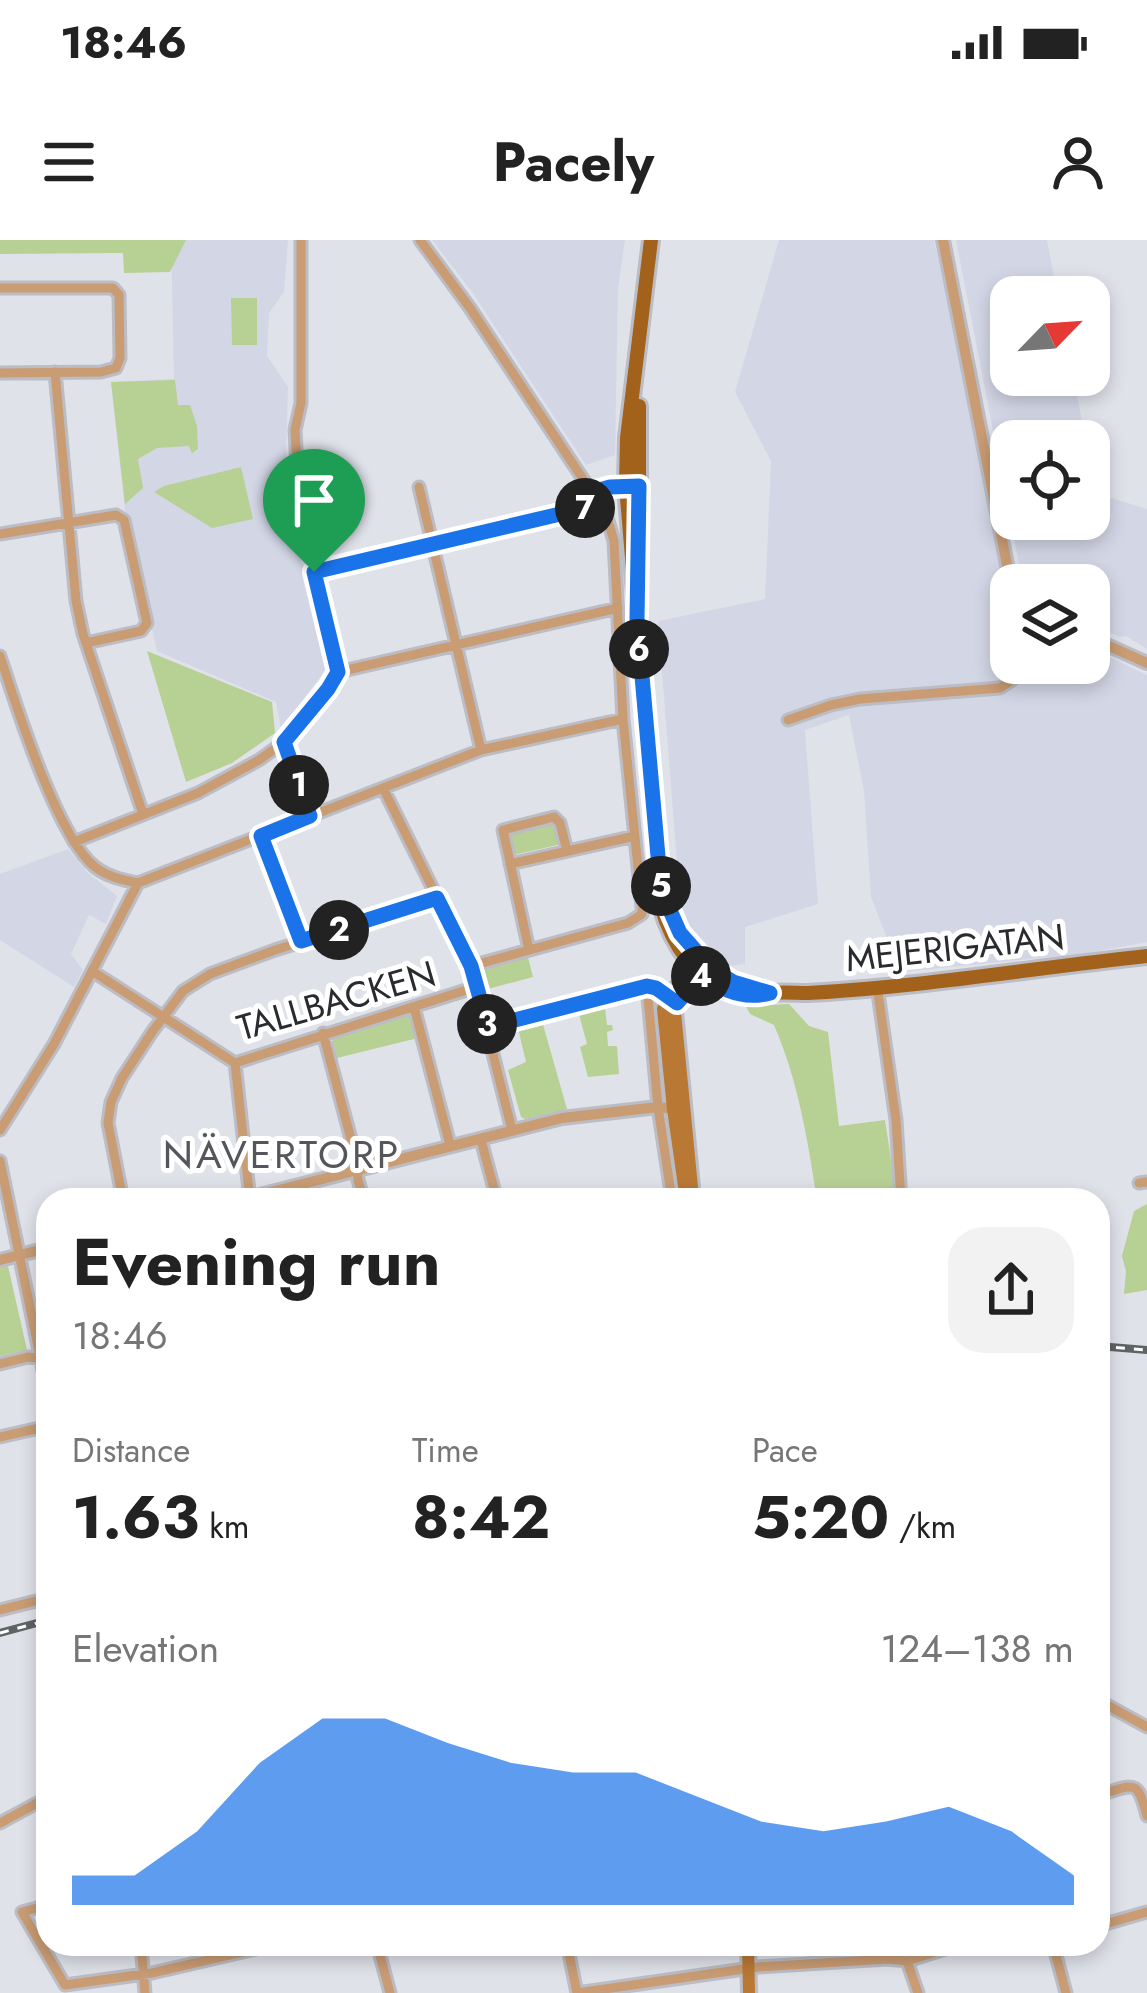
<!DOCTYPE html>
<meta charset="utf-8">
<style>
body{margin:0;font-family:Jost,sans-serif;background:#f2f2f2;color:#222;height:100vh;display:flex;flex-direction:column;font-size:45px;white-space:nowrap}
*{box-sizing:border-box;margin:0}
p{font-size:39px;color:#767676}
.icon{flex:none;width:66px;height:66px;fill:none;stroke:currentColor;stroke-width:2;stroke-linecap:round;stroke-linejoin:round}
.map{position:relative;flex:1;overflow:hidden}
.details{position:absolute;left:36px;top:948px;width:1074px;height:768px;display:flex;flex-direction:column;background:#fff;border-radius:36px;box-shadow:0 6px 18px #0003}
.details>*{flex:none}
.needle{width:78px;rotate:65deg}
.controls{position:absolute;left:990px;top:36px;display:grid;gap:24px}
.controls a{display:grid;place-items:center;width:120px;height:120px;border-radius:24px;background:#fff;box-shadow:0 6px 18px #0003;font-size:60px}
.pin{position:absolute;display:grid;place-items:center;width:102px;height:102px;color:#fff;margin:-123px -51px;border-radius:50% 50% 50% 0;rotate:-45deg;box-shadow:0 0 12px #0007}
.pin .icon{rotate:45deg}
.km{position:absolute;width:60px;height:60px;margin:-30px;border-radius:50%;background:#222;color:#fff;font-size:33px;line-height:60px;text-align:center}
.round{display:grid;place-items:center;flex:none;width:126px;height:126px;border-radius:36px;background:#f2f2f2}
.overview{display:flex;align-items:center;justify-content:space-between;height:204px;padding:0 36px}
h1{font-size:66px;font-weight:700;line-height:90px}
.figures{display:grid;grid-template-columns:repeat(3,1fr);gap:18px;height:204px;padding:12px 36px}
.figures div{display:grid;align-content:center}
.figures b{font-size:60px;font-weight:700}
.figures small{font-size:33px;font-weight:400}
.figures p{font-size:33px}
.chart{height:336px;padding:24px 36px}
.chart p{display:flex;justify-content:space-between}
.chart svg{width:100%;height:216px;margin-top:12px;fill:#1a73e8;opacity:.7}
.status{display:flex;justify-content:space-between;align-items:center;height:84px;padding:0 60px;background:#fff;direction:ltr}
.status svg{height:33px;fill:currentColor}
header{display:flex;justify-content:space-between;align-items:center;height:156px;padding:0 36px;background:#fff;font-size:54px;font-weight:700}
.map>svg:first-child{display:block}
.built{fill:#d3d6e5}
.green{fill:#b7d094}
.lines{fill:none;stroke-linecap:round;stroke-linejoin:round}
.minor-casing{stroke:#bcbdc4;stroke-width:15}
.tertiary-casing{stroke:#bcbdc4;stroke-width:16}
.secondary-casing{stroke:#bcbdc4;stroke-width:18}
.primary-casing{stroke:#bcbdc4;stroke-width:20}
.minor{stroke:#c99c74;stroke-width:9}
.tertiary{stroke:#c99c74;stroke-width:10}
.secondary{stroke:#ba7835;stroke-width:12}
.primary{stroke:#a3621c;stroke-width:14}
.rail-casing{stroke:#616266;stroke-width:8}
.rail{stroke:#fff;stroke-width:3;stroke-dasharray:9;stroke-linecap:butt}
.route-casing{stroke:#fff;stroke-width:24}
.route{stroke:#1a73e8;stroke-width:15}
.labels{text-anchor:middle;stroke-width:10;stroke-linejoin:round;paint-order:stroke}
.street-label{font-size:36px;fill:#2a2b2e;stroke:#fff}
.neighbourhood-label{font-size:39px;letter-spacing:3px;fill:#54565c;stroke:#fff}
</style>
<div class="status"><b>18:46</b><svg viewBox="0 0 49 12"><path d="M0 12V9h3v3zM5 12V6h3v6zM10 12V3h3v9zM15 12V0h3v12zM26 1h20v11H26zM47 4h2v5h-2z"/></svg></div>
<header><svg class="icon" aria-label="menu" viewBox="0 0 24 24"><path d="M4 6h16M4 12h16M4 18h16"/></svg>Pacely<svg class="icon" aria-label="person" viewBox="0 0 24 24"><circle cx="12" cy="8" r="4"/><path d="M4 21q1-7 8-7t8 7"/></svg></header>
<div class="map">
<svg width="1147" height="1753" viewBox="0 0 1147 1753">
<rect width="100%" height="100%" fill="#e0e2ea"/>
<path class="built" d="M171 0H288L284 52 269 73 267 116 288 147 286 215 289 266 326 429 281 489 276 462 157 411 125 271 111 142 174 139Z
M432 0H625L618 49 615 215 586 225 472 52Z
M779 0H934L1011 346V423H1089V407L1147 435V702L1089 713 900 732 871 657 864 551 849 475 805 490 818 664 745 687V724L721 727 697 701 681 673 658 381 765 359 771 221 735 152Z
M956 0H1047L1058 57H1011V135H1073L1086 201H1011V279H1089V216L1095 253 1147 269V409L1126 396 1120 397 1089 383V345H1025L1022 339Z
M68 609 88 633 117 656 106 684 89 675 71 714 83 730 74 747 0 700V634Z"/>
<path class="green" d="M0 0H186L170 32 124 33 123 13 0 14Z
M231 58H257V105H232Z
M175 140 178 165H190L197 186 198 209 192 213 189 206 157 208 138 219 143 248 125 264 111 142Z
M241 227 253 279 212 288 154 252 164 246Z
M147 411 272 462 275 493 232 523 186 542Z
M556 579 562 604 513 615 507 589Z
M527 713 533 737 484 750 478 725Z
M789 764 809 786 828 792 839 886 885 880 893 933 894 960H817C808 901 798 840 774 785L750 774 746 766Z
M605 768 607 785H612L613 790 607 792 608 806H617L619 834 588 837 580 807 587 804 579 774Z
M407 771 412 774 418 798 337 818 332 798 333 793Z
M542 781 567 869 525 879 521 877 508 830 526 822 518 788Z
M1147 964V1050L1124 1054 1126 1031 1122 1016 1134 971Z
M8 1026 27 1110 0 1116V1028Z"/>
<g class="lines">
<defs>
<path id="minor" d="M301 0V163L295 190 299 265 338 432
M420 0 470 68 606 274 614 301 623 479 642 667V674L628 683 471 726
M0 48H113L119 55 120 118 116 128 101 132 0 133
M55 132 76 361 83 394 143 574
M419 247 481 510
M592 252 626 246
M0 294 116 275 124 280 147 383 141 391 86 403
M314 332 599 263
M0 416C16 465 57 597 95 627 108 637 123 640 138 643
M788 480 831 465 860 459 1000 448 1012 440 1020 423
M284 502 310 576
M383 548 471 726 512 890
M261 596 301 701
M74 602 198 553 259 520 284 502 328 449 338 432 618 368
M510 624 635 596
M529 710 503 590 554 577 560 583 567 611
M92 731 235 823 476 747
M647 746 658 867 672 960
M877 746 896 880 901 960
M414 767 450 905
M488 787 647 746 654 747 668 756
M323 793 357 922 358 940 364 960
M235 823 250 960
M0 890 54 804 138 643 481 510 623 479
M481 900 497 960
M0 921 48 1155
M1139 943 1147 942
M123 960 108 883 111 862 122 838 152 792 183 751 210 734 275 710 437 659
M596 960 611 956 618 960
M0 1124 28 1117 48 1119
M0 1197 48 1186
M0 1370 48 1358
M1098 1460 1147 1487
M1098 1555C1133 1546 1137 1536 1147 1576
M0 1583 48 1557
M48 1665 22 1672 65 1745 152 1733 277 1704
M1098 1686 1147 1672
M141 1704 145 1753
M377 1704 390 1753
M567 1704 577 1753 758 1727 888 1719 907 1721 961 1704
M1053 1704 1066 1753
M907 1721 918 1753"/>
<path id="tertiary" d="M943 0 1011 345
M1089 397 1147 423
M240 960 562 878 658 867 673 869
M0 1020 48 1008"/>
<path id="secondary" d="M692 947 675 772C679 753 699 745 704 726
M686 960 673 869 663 769 668 756 698 725
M748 1704 749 1753"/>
<path id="primary" d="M651 0 627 198 626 246 661 666C671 703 696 742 735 754 748 758 758 754 771 753 783 752 796 753 808 753 921 747 1034 728 1147 716
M639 300V166
M679 690C699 721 723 741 759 750"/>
</defs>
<use href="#minor" class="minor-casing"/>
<use href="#tertiary" class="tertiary-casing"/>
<use href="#secondary" class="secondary-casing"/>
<use href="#primary" class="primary-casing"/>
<use href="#minor" class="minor"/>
<use href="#tertiary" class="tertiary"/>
<use href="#secondary" class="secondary"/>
<use href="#primary" class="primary"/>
<defs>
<path id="rail" d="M1098 1106 1147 1110
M0 1393 48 1380"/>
</defs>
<use href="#rail" class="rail-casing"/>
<use href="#rail" class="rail"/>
</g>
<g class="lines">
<defs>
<path id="route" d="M639 246 637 380 661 650 680 693 712 729 733 742 770 753C744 760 722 751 702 735L677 763 656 748 647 746 488 787 471 726 437 658 301 701 261 596 310 576 284 502 328 449 338 432 314 332 590 267 599 263 592 252 610 247Z"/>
</defs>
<use href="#route" class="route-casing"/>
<use href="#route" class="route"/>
</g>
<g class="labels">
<g class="street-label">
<text transform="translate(955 707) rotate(-6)" y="13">MEJERIGATAN</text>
<text transform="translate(336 760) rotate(-16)" y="13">TALLBACKEN</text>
</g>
<g class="neighbourhood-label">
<text x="282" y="928">NÄVERTORP</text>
</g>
</g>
</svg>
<div class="controls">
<a><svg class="needle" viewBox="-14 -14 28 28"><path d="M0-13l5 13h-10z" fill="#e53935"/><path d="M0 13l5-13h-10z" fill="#767676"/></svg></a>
<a><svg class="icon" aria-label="locate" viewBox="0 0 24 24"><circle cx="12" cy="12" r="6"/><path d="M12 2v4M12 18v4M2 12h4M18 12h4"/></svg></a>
<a><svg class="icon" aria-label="layers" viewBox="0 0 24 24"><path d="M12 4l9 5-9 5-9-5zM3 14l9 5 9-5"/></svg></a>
</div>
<div class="pin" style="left:314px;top:332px;background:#1e9e55"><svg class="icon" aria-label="arrive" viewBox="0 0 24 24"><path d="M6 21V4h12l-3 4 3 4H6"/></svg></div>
<b class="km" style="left:299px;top:545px">1</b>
<b class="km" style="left:339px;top:690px">2</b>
<b class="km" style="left:487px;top:784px">3</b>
<b class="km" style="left:701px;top:736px">4</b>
<b class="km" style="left:661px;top:646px">5</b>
<b class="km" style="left:639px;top:409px">6</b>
<b class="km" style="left:585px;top:268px">7</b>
<section class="details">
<div class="overview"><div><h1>Evening run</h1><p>18:46</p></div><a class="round"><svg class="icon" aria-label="share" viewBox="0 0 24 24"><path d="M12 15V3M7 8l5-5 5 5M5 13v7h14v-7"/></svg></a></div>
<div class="figures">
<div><p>Distance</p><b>1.63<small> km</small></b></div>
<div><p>Time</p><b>8:42</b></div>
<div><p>Pace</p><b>5:20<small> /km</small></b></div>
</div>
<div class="chart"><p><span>Elevation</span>124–138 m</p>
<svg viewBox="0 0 160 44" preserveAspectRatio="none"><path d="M0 44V38L10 38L20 29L30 15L40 6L50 6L60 11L70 15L80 17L90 17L100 22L110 27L120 29L130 27L140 24L150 29L160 38V44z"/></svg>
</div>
</section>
</div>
